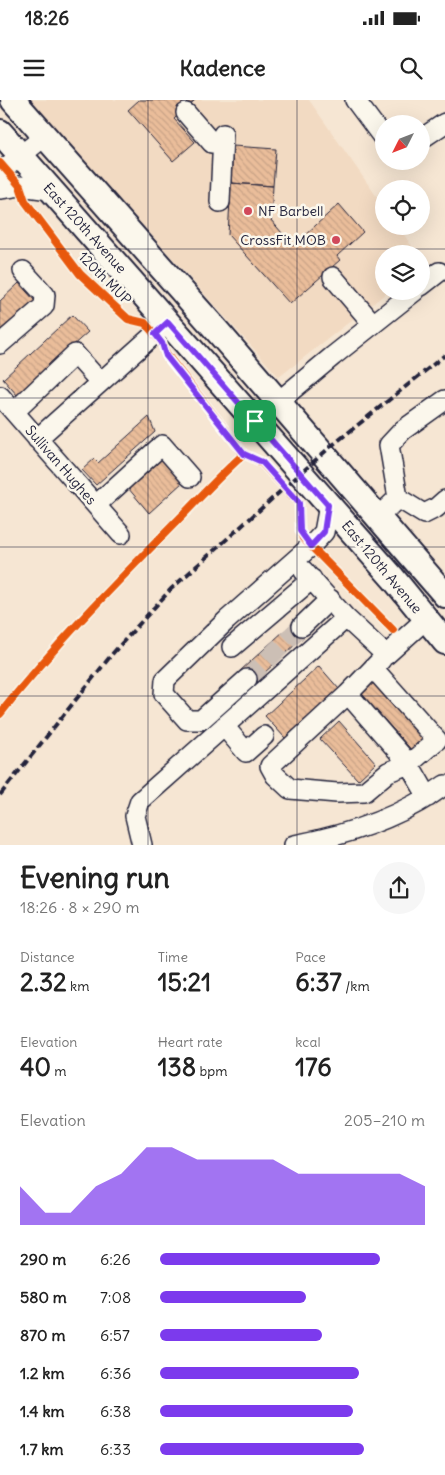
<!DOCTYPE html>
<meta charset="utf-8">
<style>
body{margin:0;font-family:Delius,sans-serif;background:#f6f6f6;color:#222;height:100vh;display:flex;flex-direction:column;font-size:19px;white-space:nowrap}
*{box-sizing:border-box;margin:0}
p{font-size:16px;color:#767676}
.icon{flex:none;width:28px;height:28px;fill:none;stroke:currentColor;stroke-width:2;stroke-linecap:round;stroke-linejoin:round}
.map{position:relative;height:745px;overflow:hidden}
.sheet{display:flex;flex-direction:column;background:#fff;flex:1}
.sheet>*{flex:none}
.needle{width:32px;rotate:228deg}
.controls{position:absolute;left:375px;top:15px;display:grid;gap:10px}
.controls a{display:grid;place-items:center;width:55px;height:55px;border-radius:50%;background:#fff;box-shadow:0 5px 20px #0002;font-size:25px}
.pin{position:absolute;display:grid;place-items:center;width:42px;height:42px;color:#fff;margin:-21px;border-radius:10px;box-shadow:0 2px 8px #0006}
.round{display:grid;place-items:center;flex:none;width:52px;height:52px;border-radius:26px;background:#f6f6f6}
.head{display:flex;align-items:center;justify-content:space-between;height:85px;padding:0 20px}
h1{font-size:28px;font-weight:700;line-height:38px}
.stats{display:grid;grid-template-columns:repeat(3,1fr);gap:8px;height:85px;padding:5px 20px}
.stats div{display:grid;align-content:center}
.stats b{font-size:25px;font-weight:700}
.stats small{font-size:14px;font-weight:400}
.stats p{font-size:14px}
.chart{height:140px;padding:10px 20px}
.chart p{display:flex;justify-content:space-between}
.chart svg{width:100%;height:90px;margin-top:5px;fill:#7c3aed;opacity:.7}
ul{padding:0 20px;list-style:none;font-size:16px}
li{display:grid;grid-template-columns:80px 60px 1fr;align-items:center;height:38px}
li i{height:12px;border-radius:6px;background:#7c3aed}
.status{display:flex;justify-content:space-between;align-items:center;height:35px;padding:0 25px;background:#fff;direction:ltr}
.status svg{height:14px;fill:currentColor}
header{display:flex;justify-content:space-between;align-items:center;height:65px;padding:0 20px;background:#fff;font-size:22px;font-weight:700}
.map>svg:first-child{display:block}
.built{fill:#f2dac2}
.building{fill:url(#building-back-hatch);stroke:#22223b}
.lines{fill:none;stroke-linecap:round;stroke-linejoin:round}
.minor-tunnel{stroke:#ccbfb5;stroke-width:19;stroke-dasharray:19 9;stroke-linecap:butt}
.minor-casing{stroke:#22223b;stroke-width:22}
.major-casing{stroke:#22223b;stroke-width:28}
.minor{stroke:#fbf7ec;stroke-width:19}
.major{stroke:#fbf7ec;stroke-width:24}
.rail{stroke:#22223b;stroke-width:4;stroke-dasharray:8 4;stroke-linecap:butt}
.cycleway-casing{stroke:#fbf7ec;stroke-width:11}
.cycleway{stroke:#e8590c;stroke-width:8}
.route-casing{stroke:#fff;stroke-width:10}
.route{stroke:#7c3aed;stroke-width:6}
.grid{fill:none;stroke:#22223b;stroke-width:1;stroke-opacity:0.55}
.poi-dot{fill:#d1495b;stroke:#fbf7ec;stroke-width:2}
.labels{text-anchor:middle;stroke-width:5;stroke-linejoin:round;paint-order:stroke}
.poi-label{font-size:14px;fill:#22223b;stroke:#fbf7ec;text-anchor:start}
.street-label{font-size:14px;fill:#22223b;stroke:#fbf7ec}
</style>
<div class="status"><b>18:26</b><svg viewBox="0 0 49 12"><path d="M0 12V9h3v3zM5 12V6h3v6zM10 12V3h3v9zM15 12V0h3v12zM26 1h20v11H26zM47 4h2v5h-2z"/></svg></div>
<header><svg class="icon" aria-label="menu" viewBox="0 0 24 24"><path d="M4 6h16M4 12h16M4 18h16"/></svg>Kadence<svg class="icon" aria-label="search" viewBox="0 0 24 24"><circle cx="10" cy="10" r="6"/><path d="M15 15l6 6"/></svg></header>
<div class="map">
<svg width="445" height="745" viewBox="0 0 445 745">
<defs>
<pattern id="building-back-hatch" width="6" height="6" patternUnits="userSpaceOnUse" patternTransform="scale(1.25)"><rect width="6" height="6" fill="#eabd9a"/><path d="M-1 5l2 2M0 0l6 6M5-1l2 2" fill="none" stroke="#c8a286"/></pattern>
</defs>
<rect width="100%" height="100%" fill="#f6e6d3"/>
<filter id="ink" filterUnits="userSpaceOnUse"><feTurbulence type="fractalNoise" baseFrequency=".02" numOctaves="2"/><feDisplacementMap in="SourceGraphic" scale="10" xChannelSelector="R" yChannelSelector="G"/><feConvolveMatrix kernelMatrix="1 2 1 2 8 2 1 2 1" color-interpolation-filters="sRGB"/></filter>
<g filter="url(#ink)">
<path class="built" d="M30 0H309L384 107V126H398L417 154H384V191H389L279 277Z"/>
<path class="building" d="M139 0H195L174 19 195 42 173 61 128 10Z
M233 46 276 49 273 86 231 83Z
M231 83 273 86 271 120 293 146 339 104 363 132 337 156 340 160 290 204 228 135Z
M19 183 35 201 0 232V201Z
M72 215 88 232 17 295 3 279Z
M149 317 155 332 96 385 82 370 94 359 98 363Z
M162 358 183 382 149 413 128 388Z
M296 520 308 533 252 584 240 571Z
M319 566 339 589 285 638 265 616Z
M372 581 428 642 415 654 360 592Z
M339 621 376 663 358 680 320 639Z"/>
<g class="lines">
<path class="minor-tunnel" d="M247 579 302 526"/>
<defs>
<path id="minor" d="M355 0 384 39
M186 13 212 43
M421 39 445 23
M0 75 4 69 45 36
M0 89 20 86 50 90
M220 102 223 34
M333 177 373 224
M421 186 439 172
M0 244 44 206 45 195 23 171
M0 296 121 434
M14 312 75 254 100 282
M255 321 333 256 415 191
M37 339 168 222
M398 398 424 414 436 408 445 400
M96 405 162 345 190 377
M378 417 398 398 389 345 403 330 445 300
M303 470 346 518
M302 526 330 499
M232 547 312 479
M381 560 348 594 409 664 428 697
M247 579 201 620H187L164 594 165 580 227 520 311 446 324 432 329 405
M348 594 270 666 275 675 290 689 337 693 364 692 388 672 409 664 437 640 373 568
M224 626 246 652 264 636
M142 745 135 716 140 701 346 518 386 555 426 519
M294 745C348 735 400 718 445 685"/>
<path id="major" d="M13 0 219 233 445 495
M0 32 393 478 445 542"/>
</defs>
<use href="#minor" class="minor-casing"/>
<use href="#major" class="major-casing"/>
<use href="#minor" class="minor"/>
<use href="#major" class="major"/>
<path class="rail" d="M0 695 113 553 171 489 329 348 445 255"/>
<defs>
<path id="cycleway" d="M0 63 20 86 25 101 80 174 128 219 145 223 162 243 167 255 244 354 261 362 299 403 300 431 303 438 393 530
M0 614C53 547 114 485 174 424 198 400 219 376 244 354"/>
</defs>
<use href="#cycleway" class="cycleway-casing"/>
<use href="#cycleway" class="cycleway"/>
</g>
</g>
<g class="lines" filter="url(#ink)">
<defs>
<path id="route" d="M168 222 328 405 324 432 311 446 300 431 299 403 262 362 244 354 166 256 162 243 155 234Z"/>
</defs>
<use href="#route" class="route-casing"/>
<use href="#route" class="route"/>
</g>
<path class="grid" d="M148 0V745M297 0V745M0 149H445M0 298H445M0 447H445M0 596H445"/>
<g class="poi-dot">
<circle cx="248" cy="111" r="5"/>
<circle cx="336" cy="140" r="5"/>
</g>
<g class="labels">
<g class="poi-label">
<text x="258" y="116">NF Barbell</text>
<text x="326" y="145" text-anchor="end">CrossFit MOB</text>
</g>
<g class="street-label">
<text transform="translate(85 128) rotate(48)" y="5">East 120th Avenue</text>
<text transform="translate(105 178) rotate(45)" y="5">120th MUP</text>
<text transform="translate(61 365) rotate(49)" y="5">Sullivan Hughes</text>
<text transform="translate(382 467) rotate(50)" y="5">East 120th Avenue</text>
</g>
</g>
</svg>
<div class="controls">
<a><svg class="needle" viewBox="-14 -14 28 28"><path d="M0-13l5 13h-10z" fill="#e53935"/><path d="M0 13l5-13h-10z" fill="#767676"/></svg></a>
<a><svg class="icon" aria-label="locate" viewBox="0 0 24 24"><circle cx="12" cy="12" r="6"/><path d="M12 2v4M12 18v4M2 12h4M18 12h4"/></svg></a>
<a><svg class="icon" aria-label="layers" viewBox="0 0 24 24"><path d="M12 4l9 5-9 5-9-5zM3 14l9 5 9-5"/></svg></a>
</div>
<div class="pin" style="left:255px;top:321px;background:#1e9e55"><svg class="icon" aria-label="arrive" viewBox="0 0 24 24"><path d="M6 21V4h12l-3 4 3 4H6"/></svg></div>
</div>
<section class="sheet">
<div class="head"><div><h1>Evening run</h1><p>18:26 · 8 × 290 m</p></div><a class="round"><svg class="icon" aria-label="share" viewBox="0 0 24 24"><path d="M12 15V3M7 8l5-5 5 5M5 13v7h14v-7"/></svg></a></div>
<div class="stats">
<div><p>Distance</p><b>2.32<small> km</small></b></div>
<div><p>Time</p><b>15:21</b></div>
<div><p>Pace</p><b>6:37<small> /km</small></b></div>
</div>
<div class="stats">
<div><p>Elevation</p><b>40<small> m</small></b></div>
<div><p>Heart rate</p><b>138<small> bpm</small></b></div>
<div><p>kcal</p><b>176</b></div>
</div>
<div class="chart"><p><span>Elevation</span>205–210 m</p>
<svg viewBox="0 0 160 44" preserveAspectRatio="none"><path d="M0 44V25L10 38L20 38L30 25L40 19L50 6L60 6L70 12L80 12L90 12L100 12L110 19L120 19L130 19L140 19L150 19L160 25V44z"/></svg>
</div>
<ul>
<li><b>290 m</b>6:26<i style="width:83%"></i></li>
<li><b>580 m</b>7:08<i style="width:55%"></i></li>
<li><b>870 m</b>6:57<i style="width:61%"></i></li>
<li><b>1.2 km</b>6:36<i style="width:75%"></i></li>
<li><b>1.4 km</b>6:38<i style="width:73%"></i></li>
<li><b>1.7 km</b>6:33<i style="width:77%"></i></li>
</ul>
</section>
